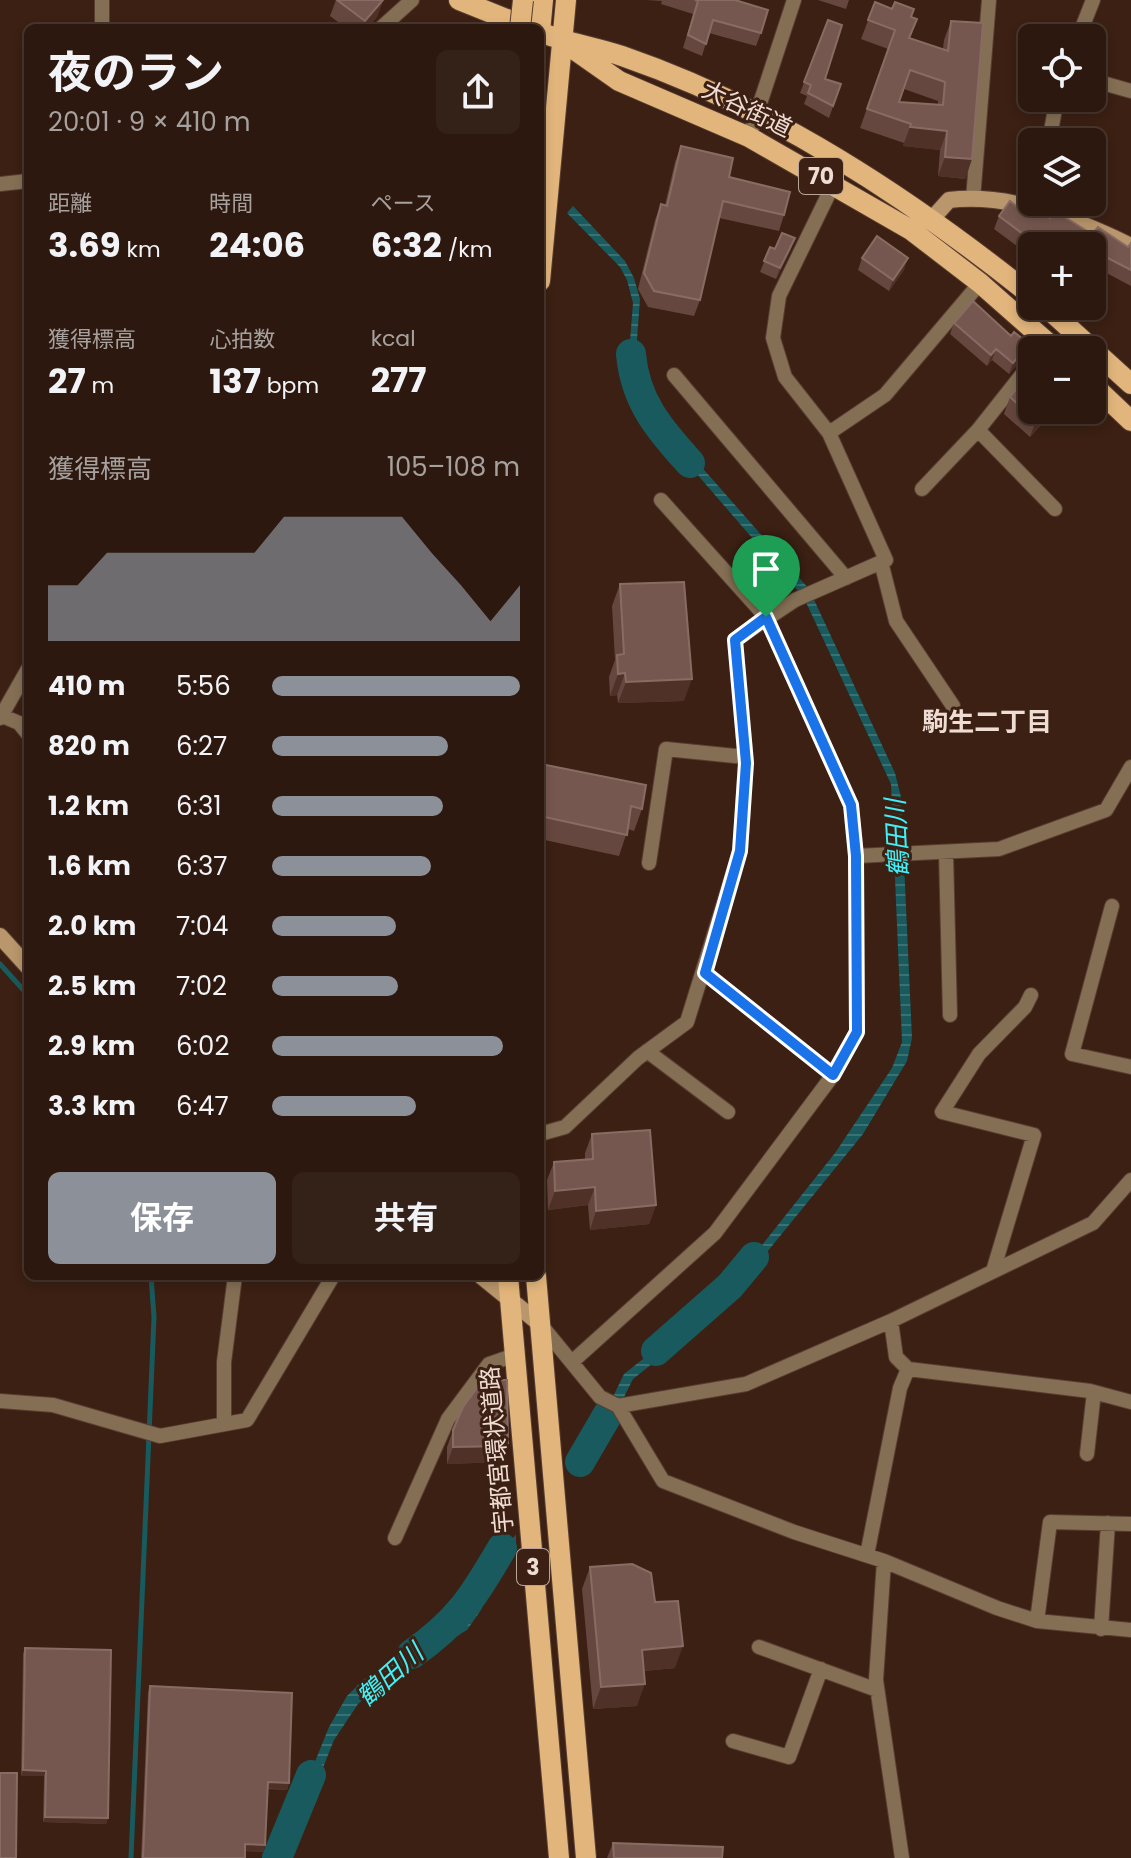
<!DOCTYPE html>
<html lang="ja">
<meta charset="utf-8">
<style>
body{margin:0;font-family:Poppins,"Noto Sans JP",sans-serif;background:#342117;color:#f1f3f6;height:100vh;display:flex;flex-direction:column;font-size:30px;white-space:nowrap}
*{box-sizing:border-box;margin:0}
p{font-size:26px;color:#a6a09e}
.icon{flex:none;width:44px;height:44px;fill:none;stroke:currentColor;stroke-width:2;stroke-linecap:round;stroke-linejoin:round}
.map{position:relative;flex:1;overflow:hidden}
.details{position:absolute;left:24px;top:24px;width:520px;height:1256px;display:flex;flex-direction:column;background:#2c180e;border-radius:12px;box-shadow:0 4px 12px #0003,0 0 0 2px #48372e}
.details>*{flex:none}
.controls{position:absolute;left:1018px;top:24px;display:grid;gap:16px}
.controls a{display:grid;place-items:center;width:88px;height:88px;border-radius:12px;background:#2c180e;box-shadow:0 4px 12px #0003,0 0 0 2px #48372e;font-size:40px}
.pin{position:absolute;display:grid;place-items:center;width:68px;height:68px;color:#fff;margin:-82px -34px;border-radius:50% 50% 50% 0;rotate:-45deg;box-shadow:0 0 8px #0007}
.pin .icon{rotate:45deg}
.round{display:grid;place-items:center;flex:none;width:84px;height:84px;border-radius:12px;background:#342117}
.headline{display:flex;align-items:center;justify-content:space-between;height:136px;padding:0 24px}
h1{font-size:44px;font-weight:700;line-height:60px}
.stats{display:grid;grid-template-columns:repeat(3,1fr);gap:12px;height:136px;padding:8px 24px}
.stats div{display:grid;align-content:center}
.stats b{font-size:34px;font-weight:700}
.stats small{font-size:22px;font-weight:400}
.stats p{font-size:22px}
.chart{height:224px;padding:16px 24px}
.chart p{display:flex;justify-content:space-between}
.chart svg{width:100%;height:144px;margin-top:8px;fill:#8c9099;opacity:.7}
.action{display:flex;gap:16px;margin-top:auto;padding:16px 24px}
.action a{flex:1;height:92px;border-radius:12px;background:#8c9099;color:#fff;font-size:32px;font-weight:700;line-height:92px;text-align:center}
.action a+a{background:#342117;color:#f1f3f6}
ul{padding:0 24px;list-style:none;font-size:26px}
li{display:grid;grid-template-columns:128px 96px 1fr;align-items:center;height:60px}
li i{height:20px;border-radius:10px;background:#8c9099}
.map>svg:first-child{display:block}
.water{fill:url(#water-rules)}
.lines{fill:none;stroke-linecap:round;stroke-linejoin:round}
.stream{stroke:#185a5d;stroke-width:5}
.river{stroke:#185a5d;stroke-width:30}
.street-casing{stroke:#583e32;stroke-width:16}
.secondary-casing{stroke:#583e32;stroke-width:18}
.primary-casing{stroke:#583e32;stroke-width:22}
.street{stroke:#846f54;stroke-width:14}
.secondary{stroke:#b9966b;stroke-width:16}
.primary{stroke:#e2b57c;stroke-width:20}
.primary-bridge-casing{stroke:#583e32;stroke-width:22;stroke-linecap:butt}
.primary-bridge{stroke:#e2b57c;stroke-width:20}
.wall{fill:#66473f;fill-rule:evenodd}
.shaded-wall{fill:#4f3127}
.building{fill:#75574f;stroke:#886c64;stroke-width:2;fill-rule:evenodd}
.route-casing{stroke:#fff;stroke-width:16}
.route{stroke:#1a73e8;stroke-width:10}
.labels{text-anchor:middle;stroke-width:6;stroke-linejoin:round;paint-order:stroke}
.shield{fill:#3b2013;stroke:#b9a499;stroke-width:2}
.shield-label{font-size:22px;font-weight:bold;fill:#efdcd3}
.street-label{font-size:24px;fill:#efdcd3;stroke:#3b2013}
.neighbourhood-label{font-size:26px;font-weight:bold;fill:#efdcd3;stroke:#3b2013}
.water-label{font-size:26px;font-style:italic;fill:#3ff0f7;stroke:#3b2013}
</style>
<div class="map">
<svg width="1131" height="1858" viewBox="0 0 1131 1858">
<defs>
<pattern id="water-rules" width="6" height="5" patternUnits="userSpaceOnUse" patternTransform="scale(2)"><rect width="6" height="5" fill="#185a5d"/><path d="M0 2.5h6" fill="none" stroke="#3a7173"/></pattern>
</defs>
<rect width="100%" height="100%" fill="#3b2013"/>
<path class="water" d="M573 206 625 261 634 278 640 299 635 367 641 386 669 430 809 589 895 773 901 797 912 1038 907 1061 863 1134 732 1295 705 1322 633 1379 588 1469 580 1465 624 1374 719 1299 835 1153 892 1068 902 1042 891 784 804 598 664 436 641 398 628 366 633 303 627 280 620 267 567 213Z
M516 1535V1545L496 1569 481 1610 467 1630 391 1676 358 1704 334 1740 287 1858H276L329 1727 347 1696 363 1680 463 1619 496 1554Z"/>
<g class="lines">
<path class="stream" d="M0 964 28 995
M131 1858 154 1317 151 1276"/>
<path class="river" d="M631 354C635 401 659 429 690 463
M656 1351 730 1286 754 1257
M580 1462 608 1414
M412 1654C459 1621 474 1596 502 1548
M277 1858 311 1775"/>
<defs>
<path id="street" d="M102 0V28
M381 28 412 0
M1078 38 1093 0
M1092 80 1131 91
M749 137 794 0
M1049 142 1057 98
M0 184 28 181
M973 199 989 0
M674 375 846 578
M978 430 1055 509
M829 433 885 395 980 283
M922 489 978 430 1032 362
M661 500 766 617 851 805 856 856
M881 562 896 621 953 706
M0 715 19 723 28 734
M0 718 28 669
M946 853 950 1015
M649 863 666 749 745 757
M1112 906 1072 1054 1131 1067
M705 973 833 1075
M647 1051 728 1112
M540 1134 565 1127 638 1058 687 1022 740 851 746 763 735 640 795 600 886 560 829 433 785 377 773 338 779 296 834 183
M993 1271 1034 1135 942 1112 979 1054 1025 1007 1031 995
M891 1321 896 1357 908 1369 1090 1391 1131 1402
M541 1325 600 1397 618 1406 663 1481 794 1532 884 1561 997 1608 1037 1621 1131 1630
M572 1362 715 1233 833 1075 857 1032 856 856 999 849 1106 810 1131 767
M0 1401 53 1405 160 1436 247 1420 333 1276
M618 1406 746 1384 891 1321 1093 1223 1131 1180
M224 1424V1362L235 1276
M1087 1454 1094 1392
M395 1538 448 1419 489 1364 515 1355
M867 1555 900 1388 908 1369
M884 1561 876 1680 902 1858
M1037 1621 1050 1522 1131 1524
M1101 1629 1108 1523
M759 1647 877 1690
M733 1741 789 1757 821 1669"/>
<path id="secondary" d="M931 220 949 200C1012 193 1075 219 1131 246
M0 936 28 967
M481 1276 540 1324"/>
<path id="primary" d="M459 0 529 28
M540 32C567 43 595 47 622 56 773 108 908 197 1032 296
M540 32 543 0
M562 41 619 81 749 137 911 230 980 283 1056 350
M540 281 566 0
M1045 306 1131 384
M1092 384 1131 421
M508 1276 559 1858
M536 1276 586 1858"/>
</defs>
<use href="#street" class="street-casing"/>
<use href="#secondary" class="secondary-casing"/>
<use href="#primary" class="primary-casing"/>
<use href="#street" class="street"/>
<use href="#secondary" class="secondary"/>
<use href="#primary" class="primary"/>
<defs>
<path id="primary-bridge" d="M520 28 523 0"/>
</defs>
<use href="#primary-bridge" class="primary-bridge-casing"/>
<use href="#primary-bridge" class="primary-bridge"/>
</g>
<path class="wall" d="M336 0H383L377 17 367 28H346L330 16Z
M646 0H735L761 33 756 46 709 33 702 56 683 48 693 14 661 4 662 1Z
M818 0H849L846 9Z
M875 2 911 17 910 38 943 49 944 40 951 21 972 159 965 179 938 176 940 150 903 146 904 143 860 128 888 49 861 39ZM904 89 938 101V105L899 102Z
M828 20 825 79 841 84 829 118 804 104 807 96 800 93Z
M681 146 784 215 779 231 719 218 700 300 694 316 648 307 638 289 655 220 661 204 665 205 675 162Z
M1023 211 1042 217 1050 218 1128 247 1131 243V286L1099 269 1092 279V246H1032V257L994 229 999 216Z
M770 247 775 249H791L776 279 760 272Z
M862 258 904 270 889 291 858 270Z
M954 323 1025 355 1009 374 992 360 987 366 950 334Z
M1010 397 1032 410H1055L1030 437 1004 414Z
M620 584 684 701 618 703 617 695 610 696 609 677 615 660 612 606Z
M540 766 642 809 634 831 628 829 619 856 540 839Z
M592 1134 656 1205 649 1224 590 1230 588 1205 548 1210 547 1180 554 1162 585 1159V1153Z
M453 1430 508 1446 502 1462 447 1464V1447Z
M590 1567 655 1602 675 1668 644 1671 637 1706 593 1709 582 1589Z
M25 1648 108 1818 106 1824 43 1822 44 1776H21L23 1654Z
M150 1686 289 1783 287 1790 268 1789 265 1845 263 1852 245 1851V1858H141L148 1692Z
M613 1843 722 1858H607Z"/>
<path class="shaded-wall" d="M383 0 377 17 367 28H362L365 21Z
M910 127 947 131 940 150 903 146Z
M945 157 972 159 965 179 938 176Z
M795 238 791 249 776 279 780 268Z
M1104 256 1099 269 1092 279V272Z
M908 258 904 270 889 291 893 280Z
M1029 344 1025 355 1009 374 1013 363Z
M996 349 992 360 987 366 991 355Z
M1046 410H1055L1030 437 1036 421Z
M625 673 617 695 610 696 618 674Z
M692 679 684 701 618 703 626 682Z
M595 1187 588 1205 548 1210 555 1191Z
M656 1205 649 1224 590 1230 596 1211Z
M508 1446 502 1462 447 1464 453 1447Z
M683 1646 675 1668 634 1672 642 1650Z
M645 1684 637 1706 593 1709 601 1687Z
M23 1770 46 1771 44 1776H21Z
M268 1782 289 1783 287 1790 266 1788Z
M45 1817 108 1818 106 1824 43 1822Z
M245 1844 265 1845 263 1852 243 1851Z"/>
<path class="building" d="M337 0H383L365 21Z
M695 0H735L768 10 761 33 713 20 706 44 688 35 698 1Z
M875 2 892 9 895 2 914 9 911 17 917 19 909 38 948 51 951 21 983 23 972 159 945 157 947 131 910 127 911 124 867 109 895 30 868 20ZM910 70 945 82 943 105 899 102Z
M828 20 842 25 825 79 841 84 833 106 808 93 811 85 804 82Z
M681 146 733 158 729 177 790 192 784 215 723 201 700 300 654 291 644 273 661 204 667 206Z
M1010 201 1023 211 1027 206 1042 217 1044 213 1050 218 1055 211 1092 234 1098 227 1128 247 1131 243V270L1104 256 1092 272V246H1039L999 216Z
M782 233 795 238 780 268 764 261 770 247 775 249Z
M877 236 908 258 893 280 862 258Z
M973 301 1011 336 1014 332 1029 344 1013 363 996 349 991 355 954 323Z
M1032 369V410H1046L1036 421 1010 397Z
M684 582 692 679 626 682 625 673 618 674 617 655 624 654 620 584Z
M541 764 646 785 642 809 631 806 627 835 540 816Z
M650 1130 656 1205 596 1211 595 1187 555 1191 554 1162 593 1159 592 1134Z
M483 1380H507L508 1446 453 1447V1430L463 1407Z
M632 1564 651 1573 655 1602 678 1601 683 1646 642 1650 645 1684 601 1687 590 1567Z
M25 1648 111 1650 108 1818 45 1817 46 1771 23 1770Z
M150 1686 292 1693 289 1783 268 1782 265 1845 245 1844V1858H143Z
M0 1773H17L16 1858H0Z
M613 1843 723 1847 722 1858H614Z"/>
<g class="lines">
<defs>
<path id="route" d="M766 617 851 805 856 856 857 1032 833 1075 705 973 740 851 746 763 735 640Z"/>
</defs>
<use href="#route" class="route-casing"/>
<use href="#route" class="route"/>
</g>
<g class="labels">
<g class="shield">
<rect x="799" y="158" width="44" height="36" rx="6"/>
<rect x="517" y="1549" width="32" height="36" rx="6"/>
</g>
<g class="shield-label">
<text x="821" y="184">70</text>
<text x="533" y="1575">3</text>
</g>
<g class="street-label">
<text transform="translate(747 109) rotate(26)" y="8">大谷街道</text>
<text transform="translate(497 1450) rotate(-95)" y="8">宇都宮環状道路</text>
</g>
<g class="neighbourhood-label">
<text x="987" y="731">駒生二丁目</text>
</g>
<g class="water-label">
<text transform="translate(897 838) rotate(-93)" y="9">鶴田川</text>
<text transform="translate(390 1675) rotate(-42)" y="9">鶴田川</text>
</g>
</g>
</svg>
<div class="controls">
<a><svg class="icon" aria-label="locate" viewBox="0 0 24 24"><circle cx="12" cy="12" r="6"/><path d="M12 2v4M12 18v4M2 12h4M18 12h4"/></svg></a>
<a><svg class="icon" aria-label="layers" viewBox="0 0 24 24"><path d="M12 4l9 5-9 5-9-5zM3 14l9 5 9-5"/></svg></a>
<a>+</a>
<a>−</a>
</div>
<div class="pin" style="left:766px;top:617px;background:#1e9e55"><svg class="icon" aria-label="arrive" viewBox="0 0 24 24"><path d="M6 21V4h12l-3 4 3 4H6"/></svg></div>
<section class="details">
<div class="headline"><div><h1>夜のラン</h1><p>20:01 · 9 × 410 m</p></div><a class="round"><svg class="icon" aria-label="share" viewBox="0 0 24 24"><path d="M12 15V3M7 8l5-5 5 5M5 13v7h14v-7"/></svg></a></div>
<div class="stats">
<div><p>距離</p><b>3.69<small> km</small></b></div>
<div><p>時間</p><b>24:06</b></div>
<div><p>ペース</p><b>6:32<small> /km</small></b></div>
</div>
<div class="stats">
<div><p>獲得標高</p><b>27<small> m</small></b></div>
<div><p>心拍数</p><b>137<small> bpm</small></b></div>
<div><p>kcal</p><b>277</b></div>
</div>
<div class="chart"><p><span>獲得標高</span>105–108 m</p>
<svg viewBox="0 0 160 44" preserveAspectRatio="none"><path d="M0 44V27L10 27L20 17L30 17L40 17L50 17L60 17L70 17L80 6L90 6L100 6L110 6L120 6L130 17L140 27L150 38L160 27V44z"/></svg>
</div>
<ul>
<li><b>410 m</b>5:56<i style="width:100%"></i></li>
<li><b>820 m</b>6:27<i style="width:71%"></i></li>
<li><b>1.2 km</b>6:31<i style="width:69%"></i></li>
<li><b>1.6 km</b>6:37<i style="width:64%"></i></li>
<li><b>2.0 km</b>7:04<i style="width:50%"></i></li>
<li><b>2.5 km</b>7:02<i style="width:51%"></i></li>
<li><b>2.9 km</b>6:02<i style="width:93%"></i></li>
<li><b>3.3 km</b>6:47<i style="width:58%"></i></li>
</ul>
<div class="action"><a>保存</a><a>共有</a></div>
</section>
</div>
